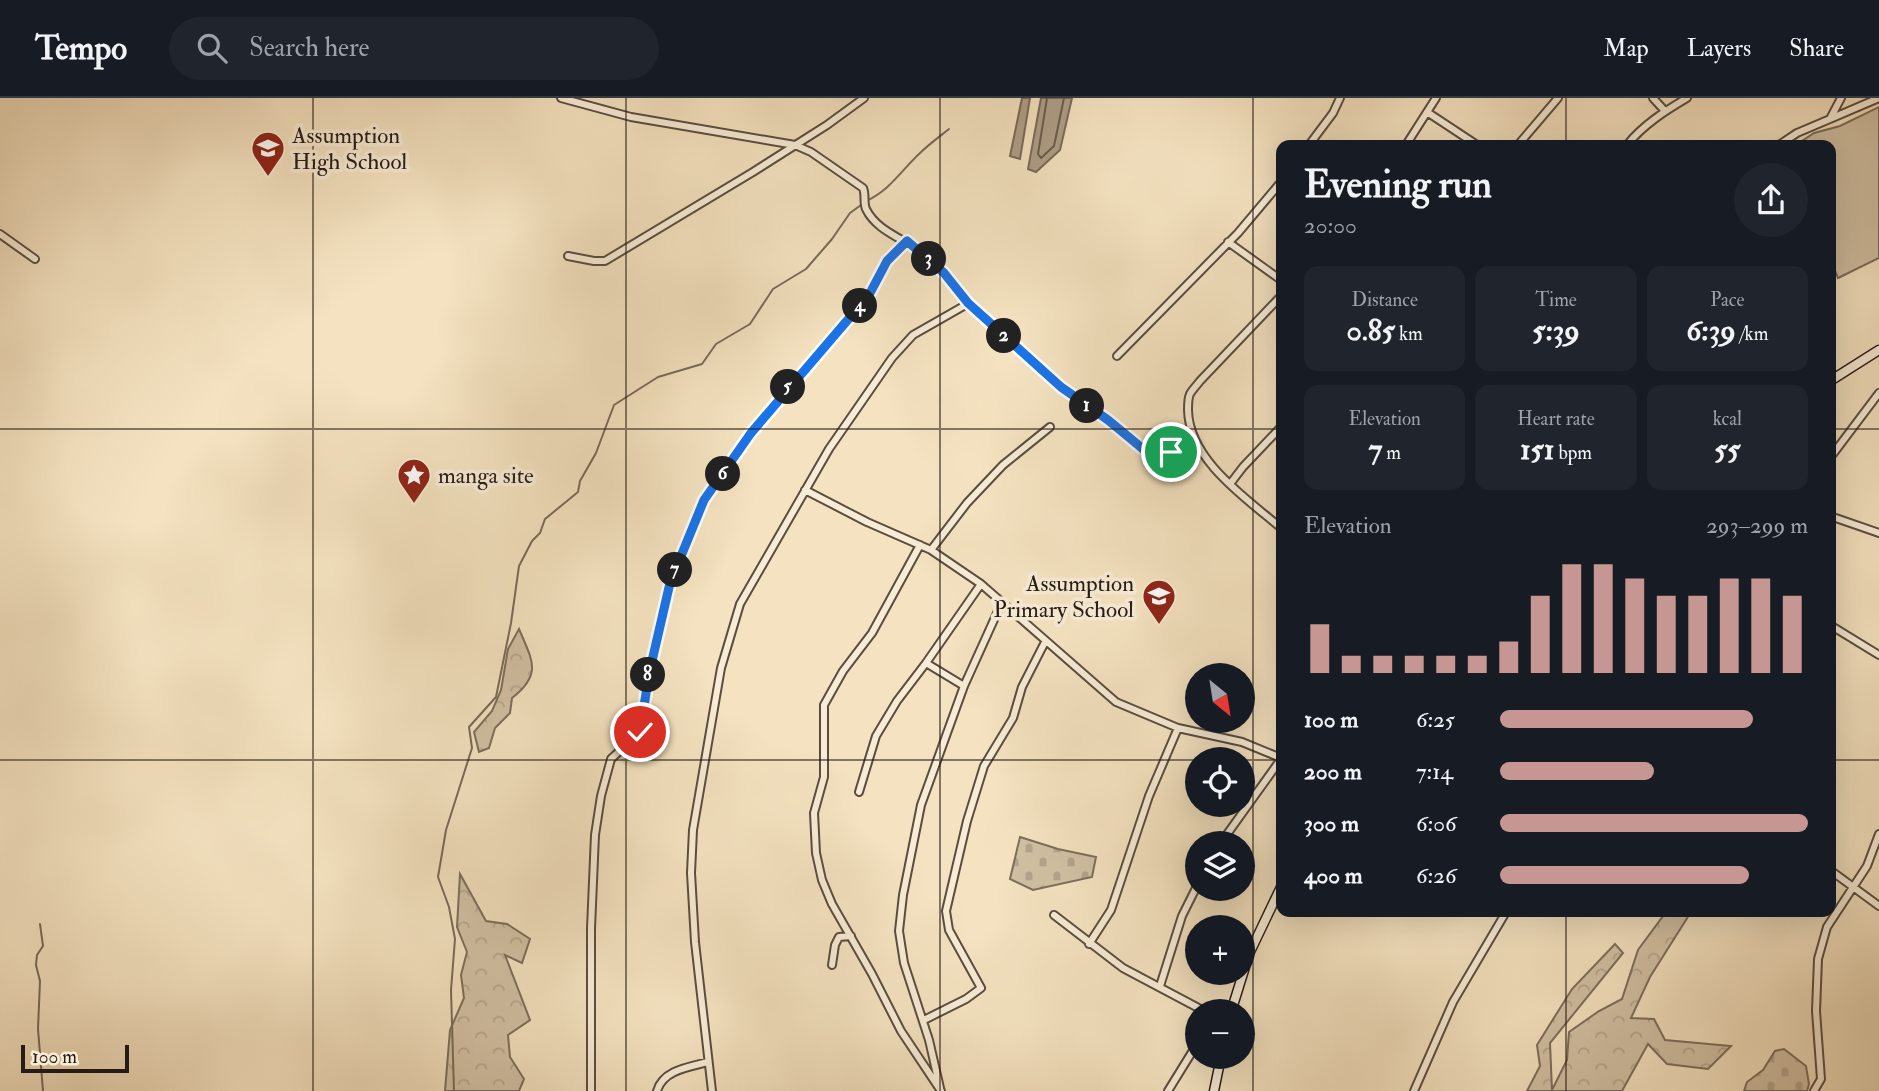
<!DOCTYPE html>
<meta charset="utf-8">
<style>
body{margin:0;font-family:"IM FELL Double Pica",serif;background:#20242c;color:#f1f3f6;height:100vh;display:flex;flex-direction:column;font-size:26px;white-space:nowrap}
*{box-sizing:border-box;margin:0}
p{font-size:23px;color:#9ea1a6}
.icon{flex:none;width:38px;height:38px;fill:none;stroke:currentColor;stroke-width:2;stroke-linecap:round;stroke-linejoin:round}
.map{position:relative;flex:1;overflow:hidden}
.side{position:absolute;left:1276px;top:42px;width:560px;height:777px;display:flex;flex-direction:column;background:#171b24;border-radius:14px;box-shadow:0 7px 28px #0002}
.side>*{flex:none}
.needle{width:46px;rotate:150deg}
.buttons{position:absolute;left:1185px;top:565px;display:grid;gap:14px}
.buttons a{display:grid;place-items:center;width:70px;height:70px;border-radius:50%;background:#171b24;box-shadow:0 7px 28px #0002;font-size:35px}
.scale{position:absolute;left:21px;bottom:18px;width:108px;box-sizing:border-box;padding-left:7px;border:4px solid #271b16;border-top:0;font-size:19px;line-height:24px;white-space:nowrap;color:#271b16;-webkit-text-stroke:5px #f8ecd6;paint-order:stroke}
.pin{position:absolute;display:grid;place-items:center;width:60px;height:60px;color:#fff;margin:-30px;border:4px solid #fff;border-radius:50%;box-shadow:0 2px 7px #0007}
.km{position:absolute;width:35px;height:35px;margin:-18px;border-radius:50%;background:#222;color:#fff;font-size:19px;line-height:35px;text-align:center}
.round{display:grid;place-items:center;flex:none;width:74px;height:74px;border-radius:37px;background:#20242c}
.overview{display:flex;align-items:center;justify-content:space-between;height:119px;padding:0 28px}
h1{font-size:38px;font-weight:700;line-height:52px}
.metrics{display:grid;grid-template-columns:repeat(3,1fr);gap:10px;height:119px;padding:7px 28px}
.metrics div{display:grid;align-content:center;border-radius:14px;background:#20242c;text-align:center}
.metrics b{font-size:30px;font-weight:700}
.metrics small{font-size:19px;font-weight:400}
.metrics p{font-size:19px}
.chart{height:196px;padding:14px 28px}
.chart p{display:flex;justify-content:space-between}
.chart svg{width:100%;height:126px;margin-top:7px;stroke:#c59692;stroke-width:6}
ul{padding:0 28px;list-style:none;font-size:23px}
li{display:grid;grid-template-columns:112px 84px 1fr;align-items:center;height:52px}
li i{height:18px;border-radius:9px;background:#c59692}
header{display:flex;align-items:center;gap:42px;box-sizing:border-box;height:98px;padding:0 35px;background:#171b24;border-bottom:2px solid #363941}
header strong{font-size:33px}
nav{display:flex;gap:38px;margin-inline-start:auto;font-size:24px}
.search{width:490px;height:63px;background:#20242c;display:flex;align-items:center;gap:18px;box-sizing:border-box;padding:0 24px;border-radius:38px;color:#9ea1a6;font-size:26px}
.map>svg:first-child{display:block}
.forest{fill:url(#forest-crowns);stroke:#7c6e5c;stroke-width:2}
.cemetery{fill:url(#cemetery-stones);stroke:#7c6e5c;stroke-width:2}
.pitch{fill:#d1c0a3;stroke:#7c6e5c;stroke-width:2}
.water{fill:#ae9e86;stroke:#786a59;stroke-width:2}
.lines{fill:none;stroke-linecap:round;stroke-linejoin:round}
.shore{stroke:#6a5c4e;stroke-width:2}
.stream{stroke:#786a59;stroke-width:2}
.minor-casing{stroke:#5a4d40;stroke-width:10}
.secondary-casing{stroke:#271b16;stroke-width:11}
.minor{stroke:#f8ecd6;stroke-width:6}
.secondary{stroke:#f8ecd6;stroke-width:8}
.route-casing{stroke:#fff;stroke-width:14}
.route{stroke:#1a73e8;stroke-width:9}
.grid{fill:none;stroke:#271b16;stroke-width:2;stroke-opacity:0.55}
.labels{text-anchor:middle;stroke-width:7;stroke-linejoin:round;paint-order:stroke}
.poi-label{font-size:23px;fill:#271b16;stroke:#f8ecd6;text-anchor:start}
</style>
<header>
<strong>Tempo</strong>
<div class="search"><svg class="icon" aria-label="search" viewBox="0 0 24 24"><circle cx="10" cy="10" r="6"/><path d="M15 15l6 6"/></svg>Search here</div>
<nav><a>Map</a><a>Layers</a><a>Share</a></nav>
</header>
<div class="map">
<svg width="1879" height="993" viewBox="0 0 1879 993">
<defs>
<pattern id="forest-crowns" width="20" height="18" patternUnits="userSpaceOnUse" patternTransform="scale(1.75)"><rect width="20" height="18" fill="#d1c0a3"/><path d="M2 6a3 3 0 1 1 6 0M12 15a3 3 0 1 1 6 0" fill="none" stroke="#b3a48c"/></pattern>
<pattern id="cemetery-stones" width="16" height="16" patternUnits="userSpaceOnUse" patternTransform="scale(1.75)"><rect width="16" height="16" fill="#d1c0a3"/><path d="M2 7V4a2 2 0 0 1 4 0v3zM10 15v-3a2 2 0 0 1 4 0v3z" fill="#b3a48c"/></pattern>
</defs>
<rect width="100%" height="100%" fill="#f4e2c0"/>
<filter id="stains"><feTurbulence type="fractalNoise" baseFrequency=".00286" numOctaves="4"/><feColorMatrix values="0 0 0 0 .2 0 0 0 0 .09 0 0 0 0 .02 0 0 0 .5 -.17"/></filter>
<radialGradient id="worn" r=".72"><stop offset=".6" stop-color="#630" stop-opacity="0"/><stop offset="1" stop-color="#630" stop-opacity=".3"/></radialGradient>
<path class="forest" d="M519 531C532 562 543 576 512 600L510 615 495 630 489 650 479 654 474 634 492 613 501 592 508 551Z
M460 776 486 823 507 826 530 841 522 865 505 857 530 922 508 937 510 959 524 981 519 993H445L450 932 464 900 461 877 467 854 457 829Z
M1666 814H1691L1650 879 1631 920 1654 921 1665 942 1731 948 1708 971 1667 966 1648 946 1622 993H1527L1540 968 1537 947 1572 891 1615 846 1623 855 1550 945 1552 992 1567 962 1569 934 1599 913 1622 901 1638 852Z"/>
<path class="cemetery" d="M1020 739 1058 751 1096 759 1092 779 1033 792 1010 781Z
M1784 951 1806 968 1809 986 1807 993H1744L1747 984 1763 972 1775 953Z"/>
<path class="pitch" d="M1879 9V160L1838 180 1831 162 1830 47H1796L1814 35 1840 28Z"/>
<path class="water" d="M1022 0H1030L1020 61 1010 58Z
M1041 0H1072L1060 52 1036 74 1028 71Z"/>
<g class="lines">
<path class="shore" d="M1047 0 1038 56 1041 60 1054 48 1064 0"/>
<path class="stream" d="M866 103C889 93 901 73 919 56 928 47 939 39 949 31
M40 826 43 848 37 857 36 867 40 883 38 931 43 993
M454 993 451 892 455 841 449 809 438 779 446 732 472 650 469 629 496 599 511 525 519 468 532 443 540 435 545 421 578 394 580 383 596 355 614 307 658 279 702 266 716 246 750 226 773 191 806 171 832 141 850 115 861 107"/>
<defs>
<path id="minor" d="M561 0 631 19 795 47 811 54 863 90C866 97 863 104 866 111 877 134 906 141 925 157 941 171 954 189 969 205
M1653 0 1665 13
M1427 14 1477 47
M1830 21 1879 0
M1309 47 1333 15 1340 0
M1406 47 1436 0
M1518 47 1558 0
M1627 47C1643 27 1665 13 1687 0
M1779 47 1797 35 1830 21 1841 0
M0 136 35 161
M1228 144 1281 182
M568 158 594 163H605L753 74 827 27 864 0
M1281 198 1200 283C1197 287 1192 292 1190 296 1188 300 1188 307 1188 312 1189 362 1246 400 1281 430
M1117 258 1238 135 1281 84
M1830 360 1879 295
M1230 386 1243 369 1281 329
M805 392 867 424 931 452 981 486 1116 604 1178 630 1242 644 1281 660
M1830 418 1879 435
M920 447 872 535 843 573 824 607V679L814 715 816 755 822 782 832 806 872 876 901 933 941 993
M931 452 967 405 1003 367 1050 329
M1830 527 1879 557
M926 565 981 486
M859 694 876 638 897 603 926 565 964 588
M1220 746 1281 661
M1830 772 1879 808
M1054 817 1123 870 1206 914
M1089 846 1111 812 1149 698 1178 630
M832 867 835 847 839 839 851 838
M1160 888 1182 818 1197 788
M924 922 966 901 981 890 949 832 946 813 967 723 984 668 1013 620 1022 589 1045 544
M940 990 929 942 904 865 899 833 903 797 921 707 964 588 1002 504
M591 993V830L595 737 601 698 611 661 640 634 649 576 670 485 704 402 751 335 869 197 887 164 907 143
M657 993C663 972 689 969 708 964
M712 993 695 844 691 775 693 732 721 570 740 506 829 351 892 260 913 237 969 205 1061 289 1108 322 1160 365 1171 354H1201
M1168 993 1197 946
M1414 993 1453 904 1506 814
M1814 993 1821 981 1816 913 1818 861 1827 829 1867 768 1879 736"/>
<path id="secondary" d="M1830 283 1879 252
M1231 914 1249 856 1281 789
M1214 993 1221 959"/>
</defs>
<use href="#minor" class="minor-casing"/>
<use href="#secondary" class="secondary-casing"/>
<use href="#minor" class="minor"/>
<use href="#secondary" class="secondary"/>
</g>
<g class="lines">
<defs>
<path id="route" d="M640 634 649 576 670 485 704 402 751 335 869 197 887 163 907 143 944 175 968 205 1061 289 1108 322 1160 365 1171 354"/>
</defs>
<use href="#route" class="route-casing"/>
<use href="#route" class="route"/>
</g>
<path class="grid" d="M313 0V993M626 0V993M940 0V993M1253 0V993M1566 0V47M0 331H1281M1830 331H1879M0 662H1197M1242 662H1281M1830 662H1879M1566 814V993"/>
<defs>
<symbol id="school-pin" viewBox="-11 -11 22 30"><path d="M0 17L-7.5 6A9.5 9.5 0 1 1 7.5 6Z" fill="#8f2418" stroke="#f8ecd6"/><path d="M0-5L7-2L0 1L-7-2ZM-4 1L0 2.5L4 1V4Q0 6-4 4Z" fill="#fff"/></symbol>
<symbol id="sight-pin" viewBox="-11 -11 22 30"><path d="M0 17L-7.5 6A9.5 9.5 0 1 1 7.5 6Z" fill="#8f2418" stroke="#f8ecd6"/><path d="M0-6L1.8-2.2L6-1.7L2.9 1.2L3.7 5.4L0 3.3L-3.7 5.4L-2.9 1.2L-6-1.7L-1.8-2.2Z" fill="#fff"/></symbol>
</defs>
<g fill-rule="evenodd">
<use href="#school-pin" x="249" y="31" width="38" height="52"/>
<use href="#sight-pin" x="395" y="358" width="38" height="52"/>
<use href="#school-pin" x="1140" y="479" width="38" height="52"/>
</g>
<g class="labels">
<g class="poi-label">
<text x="292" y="45">Assumption<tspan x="292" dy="26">High School</tspan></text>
<text x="438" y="385">manga site</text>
<text x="1134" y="493" text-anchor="end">Assumption<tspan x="1134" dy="26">Primary School</tspan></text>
</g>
</g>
<rect width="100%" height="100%" filter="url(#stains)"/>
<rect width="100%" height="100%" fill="url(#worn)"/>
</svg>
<div class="buttons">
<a><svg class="needle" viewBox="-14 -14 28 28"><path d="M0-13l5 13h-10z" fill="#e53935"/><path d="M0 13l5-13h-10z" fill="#9ea1a6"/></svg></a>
<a><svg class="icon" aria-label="locate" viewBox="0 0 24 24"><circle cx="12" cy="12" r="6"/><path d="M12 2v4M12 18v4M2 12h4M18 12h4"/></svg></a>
<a><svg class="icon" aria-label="layers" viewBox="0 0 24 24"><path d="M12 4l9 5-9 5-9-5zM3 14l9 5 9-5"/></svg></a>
<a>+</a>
<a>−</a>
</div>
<div class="scale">100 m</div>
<div class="pin" style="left:1171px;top:354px;background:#1e9e55"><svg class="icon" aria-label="arrive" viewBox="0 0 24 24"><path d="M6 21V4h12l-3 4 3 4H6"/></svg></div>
<div class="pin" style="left:640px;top:634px;background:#d93025"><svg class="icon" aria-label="check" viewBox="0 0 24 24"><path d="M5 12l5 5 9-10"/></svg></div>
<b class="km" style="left:1087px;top:308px">1</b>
<b class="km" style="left:1004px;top:238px">2</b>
<b class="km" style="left:929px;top:161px">3</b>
<b class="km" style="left:860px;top:208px">4</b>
<b class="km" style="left:788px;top:289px">5</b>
<b class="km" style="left:723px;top:376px">6</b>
<b class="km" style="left:675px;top:472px">7</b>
<b class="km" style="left:648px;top:577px">8</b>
<section class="side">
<div class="overview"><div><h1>Evening run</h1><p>20:00</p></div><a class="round"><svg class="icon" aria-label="share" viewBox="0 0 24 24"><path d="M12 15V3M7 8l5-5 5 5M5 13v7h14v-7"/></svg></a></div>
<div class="metrics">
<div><p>Distance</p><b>0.85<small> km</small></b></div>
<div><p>Time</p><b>5:39</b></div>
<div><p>Pace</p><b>6:39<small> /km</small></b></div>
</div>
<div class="metrics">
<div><p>Elevation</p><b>7<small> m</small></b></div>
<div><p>Heart rate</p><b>151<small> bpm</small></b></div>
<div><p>kcal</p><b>55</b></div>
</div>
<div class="chart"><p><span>Elevation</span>293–299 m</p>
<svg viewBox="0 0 160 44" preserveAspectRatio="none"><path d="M5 44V27M15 44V38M25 44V38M35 44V38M45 44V38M55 44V38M65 44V33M75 44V17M85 44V6M95 44V6M105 44V11M115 44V17M125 44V17M135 44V11M145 44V11M155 44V17"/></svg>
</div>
<ul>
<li><b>100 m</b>6:25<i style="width:82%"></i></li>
<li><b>200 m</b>7:14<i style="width:50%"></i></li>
<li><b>300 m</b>6:06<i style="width:100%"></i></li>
<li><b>400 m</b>6:26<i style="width:81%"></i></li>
</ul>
</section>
</div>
